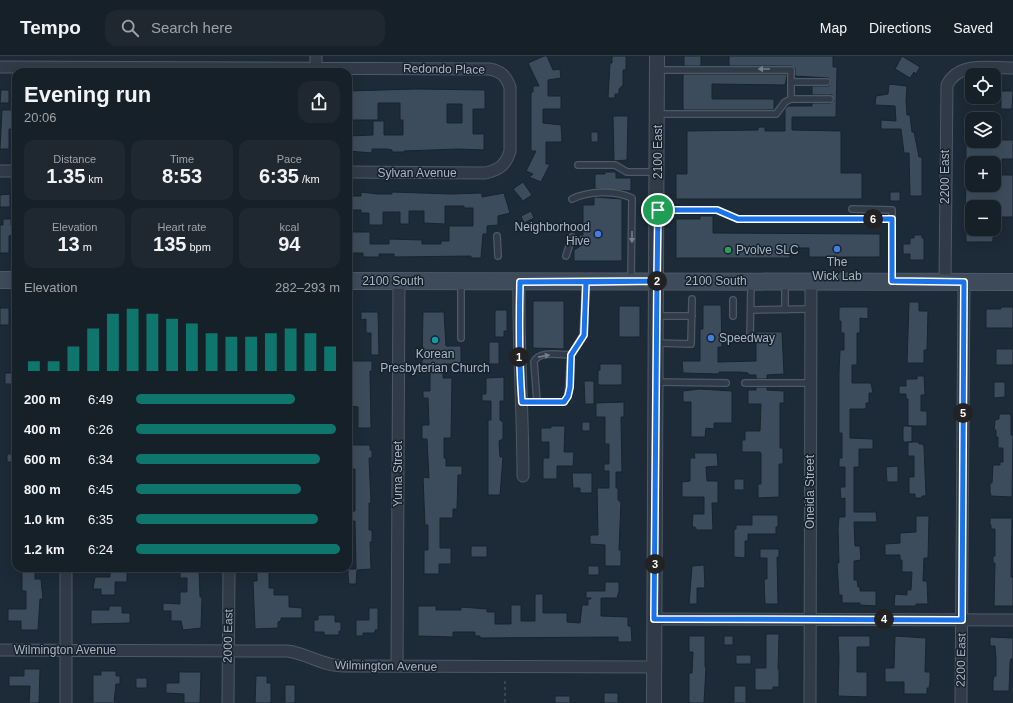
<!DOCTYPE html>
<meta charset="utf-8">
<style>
body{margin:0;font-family:Arial,sans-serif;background:#1f2831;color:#f1f3f6;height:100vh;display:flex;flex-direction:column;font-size:15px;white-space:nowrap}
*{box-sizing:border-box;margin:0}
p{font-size:13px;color:#9ea3a8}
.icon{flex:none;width:22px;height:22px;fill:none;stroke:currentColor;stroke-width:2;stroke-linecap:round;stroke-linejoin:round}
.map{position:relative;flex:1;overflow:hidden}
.details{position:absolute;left:12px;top:12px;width:340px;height:504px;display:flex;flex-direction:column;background:#162029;border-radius:12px;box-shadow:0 4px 16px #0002,0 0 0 1px #353e46}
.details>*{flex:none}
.fabs{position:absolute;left:965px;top:12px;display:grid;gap:8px}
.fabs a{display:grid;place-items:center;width:36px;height:36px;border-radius:8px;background:#162029;box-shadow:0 4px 16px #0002,0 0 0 1px #353e46;font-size:20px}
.pin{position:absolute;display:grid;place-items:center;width:34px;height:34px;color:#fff;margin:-17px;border:2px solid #fff;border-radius:50%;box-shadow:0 1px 4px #0007}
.km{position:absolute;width:20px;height:20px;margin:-10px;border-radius:50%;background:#222;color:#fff;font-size:11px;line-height:20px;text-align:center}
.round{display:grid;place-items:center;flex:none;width:42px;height:42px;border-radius:12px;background:#1f2831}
.summary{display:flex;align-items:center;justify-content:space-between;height:68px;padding:0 12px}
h1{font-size:22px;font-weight:600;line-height:30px}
.figures{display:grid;grid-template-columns:repeat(3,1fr);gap:6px;height:68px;padding:4px 12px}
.figures div{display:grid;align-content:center;border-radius:10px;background:#1f2831;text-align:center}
.figures b{font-size:20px;font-weight:600}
.figures small{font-size:11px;font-weight:400}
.figures p{font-size:11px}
.chart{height:112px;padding:8px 12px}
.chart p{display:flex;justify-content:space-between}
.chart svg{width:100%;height:72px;margin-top:4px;stroke:#0f766e;stroke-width:6}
ul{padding:0 12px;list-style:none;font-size:13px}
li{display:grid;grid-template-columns:64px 48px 1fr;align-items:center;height:30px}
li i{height:10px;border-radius:5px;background:#0f766e}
header{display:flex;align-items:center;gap:24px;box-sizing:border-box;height:56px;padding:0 20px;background:#162029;border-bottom:1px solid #353e46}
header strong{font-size:19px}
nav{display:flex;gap:22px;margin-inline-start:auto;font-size:14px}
.search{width:280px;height:36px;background:#1f2831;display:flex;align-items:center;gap:10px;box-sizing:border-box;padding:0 14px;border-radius:12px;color:#9ea3a8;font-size:15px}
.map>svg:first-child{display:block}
.building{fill:#3d4c5c;stroke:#18232d;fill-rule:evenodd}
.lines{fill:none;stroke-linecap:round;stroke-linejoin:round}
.service-casing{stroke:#4e5966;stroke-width:8}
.minor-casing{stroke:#4e5966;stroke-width:13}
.tertiary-casing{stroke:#4e5966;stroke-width:16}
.secondary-casing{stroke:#4e5966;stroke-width:18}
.path{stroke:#3c5455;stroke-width:1.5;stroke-dasharray:3 3;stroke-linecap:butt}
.service{stroke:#303b47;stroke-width:5.5}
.minor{stroke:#303b47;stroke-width:11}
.tertiary{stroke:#303b47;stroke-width:14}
.secondary{stroke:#3e4b5b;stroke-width:16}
.oneway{fill:#737f8c}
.route-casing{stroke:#fff;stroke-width:8}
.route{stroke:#1a73e8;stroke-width:5}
.shop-dot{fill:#3f7fe0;stroke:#16212b;stroke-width:1.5}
.leisure-dot{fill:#2e9e5b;stroke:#16212b;stroke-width:1.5}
.culture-dot{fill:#0f9aa8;stroke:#16212b;stroke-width:1.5}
.labels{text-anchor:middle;stroke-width:3;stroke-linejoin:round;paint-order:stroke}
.street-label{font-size:12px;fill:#aab6c5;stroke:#16212b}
.poi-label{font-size:12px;fill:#aab6c5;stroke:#16212b;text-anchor:start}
</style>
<header>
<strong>Tempo</strong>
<div class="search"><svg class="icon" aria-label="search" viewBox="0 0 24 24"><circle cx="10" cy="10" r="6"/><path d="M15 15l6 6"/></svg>Search here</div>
<nav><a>Map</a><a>Directions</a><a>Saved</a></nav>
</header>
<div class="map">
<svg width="1013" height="647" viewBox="0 0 1013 647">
<rect width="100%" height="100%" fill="#1d2a37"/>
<path class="building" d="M544 0H547L553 14 560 13 561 22 548 24V40H561V53H543V67L561 69 562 86H546V108H550L541 126 529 121 533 118 526 115 536 95H531V36H533V30H539L528 7Z
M612 0H626V14H623V29L619 33V38H615V42H608L610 7H612Z
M684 0H701V10H684Z
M729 0H833V11H837L836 61H792V74L841 75V117H862V143H676V118H687V75L758 74V71H765V75H785V53L788 50H812V47H830L834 45 832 39H812V30H829L831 26 829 22 795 20V12L791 10H729Z
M902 0 920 11 916 18 914 16 910 22 895 13Z
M683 18H787V20L785 29 712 28V43H774V54H683Z
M889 28 907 30 906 45 907 59H910L912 76H914L919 101H922V140H910L909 97H904L901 73H881V64L896 65 895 50 875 49 876 40 888 38Z
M416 33 485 34V53H473V78H484V94L458 93 404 95V96H392V94L387 93H372V97L348 95V80L373 79V65H384V79H403V64H400V47H378V64H348V35ZM447 48H462V67H447Z
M1 34H9V47H0Z
M1001 35H1013L1012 53H1001Z
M2 54H16V73H9V93H0Z
M613 60H628L627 104 614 105Z
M964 72H972V79H964Z
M591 76H598V86H591Z
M994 84H1013V103H1002V119H1013V161H994V151H972V162H965L966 129H994V107H966V90H991V85Z
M605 116H616V122H631V135L595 133V118H605Z
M523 126 532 139 523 145 513 133Z
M361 136 378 138H392V136L451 138 482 137V141L504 137 510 157 498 160V169L487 170V178H483L481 202H471V200L394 201V198H379V201H363V197H348V176H370V188H389V183L422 184V188H441V185H449V170H473V152H464V150H445V168L424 167V155H409V168H400V156H383V169H369V157H361V154H348V140H361Z
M890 136H900V145H890Z
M10 138V151H0V139Z
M594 141 622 143V205H574V194L579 191V179H583V149H594Z
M531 155 534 162 524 167 521 160Z
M700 160H713V177L880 178V201H809V192H790V202H676V163H700Z
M3 163H11V169H16V178L9 180V197H0V169H3Z
M966 176H993V186H966Z
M914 179H922V182H924V204H910V198H903V188H910V182H914Z
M533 245H564V293L533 292Z
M909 246H919V255H928L927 294H924V307H907Z
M703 249H721L722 291H718V306L756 305V276H782L784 318 767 319V323H756V319H749L748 317 740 316H719V318L683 317 682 305H700V273H703Z
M619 250H640V281H619Z
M841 251H868V263L860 262V277H857V309H852V327H871L873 337H869V347H866V353H850V382L873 383V393H859V411H854V456H876L877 466H854L855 490H860L861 504 854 505V524H857L858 531H860V535H876V550L860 549V547H842V539H839L837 507H839L838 472 839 461H845V442L841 443 840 431H845V411H839V402H842V377H839V316L840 294H844V277H841V265H839V252Z
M1001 251H1013V272H986V253H1001Z
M0 252H9V269H0Z
M495 254H507V275H504V281H495Z
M361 256H378L379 299H371V277H366V263L361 264Z
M423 256H444L446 290H461V308H443V322H452L451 382H444V402H446V410H462V419H458L457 453H453V462H440V492H451V508H439V518H424V494H428V469H425L423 421 429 422 427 383H422V369H429L428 342H423V335H430V308H422Z
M489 286H499V308H489Z
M996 293H1013V309H996Z
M350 305H372V315H370L371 372H358V351L351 350Z
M600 308H622V329H598V314H600Z
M5 317H13V328H5Z
M917 320H924L925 339H921V355H927V370H908V343H906V338H899V330H906V323H917Z
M504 321V345H500V364L503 366V383L499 385 500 401H503L500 439H488V364H491V345H482V338H486V322Z
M584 325H594V348H585Z
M994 326H1005V341L994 342Z
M756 331H767V334L784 335V347H780V392H783V408H779V441L758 442V428H761V397L759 396H742V384H745V375H760L761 348H748V334H756Z
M700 333 732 335V367H714V373L706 372 705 381H691V346H683V335Z
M624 346V361H621L622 416H616V432H618V444L621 446 619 494H621V510H605V489L590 488V479H598L597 432H609V415H604V408H609V388H605V361H596V347Z
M999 358H1010L1011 361V379H1013L1012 441 991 440 990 436V427H992L993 409H1000V406H1003V392H998V381H996V374H994L995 364 999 363Z
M582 366H590V375H582Z
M551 370H565L564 396H574L573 410H557V423H543V402H549V386H541V372H551Z
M903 370H912V386H903Z
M908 386H919V388H923L924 391 926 440H922V442H915V438H909V421H914V400H908Z
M348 389H370V394H372V402H369L371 447H369V474H372V486H370L371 513 357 514 356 528H349L348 520V513H356L355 465H348V456L355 455V413H350V407H348Z
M694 397H717L718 410 706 411 707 425H718V447H712L713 474H696V472L692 470 693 458H704V441H682V426L690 425V402H695Z
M7 398H16V406H7Z
M898 410V426H887L886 411Z
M572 417H592V437H580V432H573Z
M734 423H744V434H734Z
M752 459H778V471H776V478H748V485H745V502L734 501V473H736V469H752Z
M916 460H929L928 502H924L923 525H927L928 548H916V550H894L895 538 907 539V534H911L912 516H902V504H900V499H885V488L900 487V477L916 476Z
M990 462H1012L1011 521H1013V550H994L995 507H993V500H995V473H991V469H990Z
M471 490H487V501H471Z
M760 493H779V501H777L778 548H765L764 523H767V502H760Z
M704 509 705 532H697V548H689L692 510Z
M588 510H599V519H588Z
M22 512H35V523H41L43 543H40L38 574H21V565H8V553H26V535H22Z
M110 512H127V526H115V539H101V533H93L95 521H110Z
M180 512H199L200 541H202L201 572 183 574 181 565H171V555H163V547L180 548V536H187V522H180Z
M257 512H269V532H274V539H289V551L302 552V562H281V565L278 566V572L255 573 253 525H257Z
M605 526H619V535L617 542H601V560L628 561V570H631L632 586H618V581L480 582V580H475V576H453V581L418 580V550H436V554H461V551L487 553V556H495V568H511V549H521V565H535V538H543V557H567V566L580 567 582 549H588V543H591V542H586V535H605Z
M109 550H122V557H130V567L91 568V554H109Z
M369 552H378V574H375V577H363V580H356V564H369Z
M318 559H335V566H341V575H339V579H324V576H314V564H318Z
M766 578H779L778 613H779V631H773V634H755V612H766Z
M689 580H705V611H706L704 647H689V617H692L693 596H689Z
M724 580H733V589H724Z
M838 580H870V591H857V616H867V641L838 640 839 602Z
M895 580 926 582 925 616H930V626L929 632H927V638H904V626H885V612H894Z
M990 581 1013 582V603H1011L1010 607 1009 635H993V625L994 620H996V603L995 590H990Z
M736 599H751V608H736Z
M24 613H40L39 647H29L30 630H9V620H24Z
M101 615H116V620H120V628H116L114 647H93V619H101Z
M179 616H201L200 647H184V638L166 637V627H179Z
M256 620H267V627H271V647H255Z
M136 622H147V632H136Z
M285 629H295V647H285Z
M734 630H746V647H734Z
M604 637H618V647H604Z
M555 640H570V647H555Z"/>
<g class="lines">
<defs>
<path id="service" d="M658 14H791V26
M791 43H830
M658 58H776L785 46 791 43V26H827
M578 109H615L627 116H655
M572 143C588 135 615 134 632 142L631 225
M852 153 892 154V163
M658 154H717L738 163H892V224
M497 180 498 200
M566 200 572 181
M751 254 811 253
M785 254V228
M657 260H692
M733 260V244
M461 282V226
M750 283 751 227
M657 287 691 288 692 243
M656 326 726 327
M745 327H811
M522 346H564L568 340 571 299 583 279 586 226
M537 346 534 306C539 294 560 299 571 299"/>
<path id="minor" d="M0 11 489 13C501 15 506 20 510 31V95C506 109 499 114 485 117L348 116
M316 16V0
M0 115H16
M945 225 947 29C959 5 991 12 1013 12
M519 226C518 291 523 355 523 420
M655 563 1013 564
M0 594 287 595C307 597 322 610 343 610L654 611
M397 610 399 225
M66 647V512
M228 647 229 512
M810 647 811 225
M961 647 964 226"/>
<path id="tertiary" d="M654 647 657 0"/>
<path id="secondary" d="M0 224H16
M348 225 1013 226"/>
</defs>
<use href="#service" class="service-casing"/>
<use href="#minor" class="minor-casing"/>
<use href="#tertiary" class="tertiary-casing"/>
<use href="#secondary" class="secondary-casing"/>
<path class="path" d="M505 625V647"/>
<use href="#service" class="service"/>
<use href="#minor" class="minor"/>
<use href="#tertiary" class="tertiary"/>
<use href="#secondary" class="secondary"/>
</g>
<defs><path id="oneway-solid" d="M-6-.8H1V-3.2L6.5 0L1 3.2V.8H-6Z"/></defs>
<g class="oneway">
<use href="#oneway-solid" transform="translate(764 13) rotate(-180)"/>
<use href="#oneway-solid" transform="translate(632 181) rotate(90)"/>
<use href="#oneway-solid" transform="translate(544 300) rotate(-11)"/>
</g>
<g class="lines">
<defs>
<path id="route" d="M658 154 657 225 520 226C519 266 519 306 522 346H564L568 340 570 331 571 299 584 279 586 226 657 225 654 563 962 564 964 226 892 225V163H738L717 154H658"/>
</defs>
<use href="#route" class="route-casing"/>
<use href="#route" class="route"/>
</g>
<g class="shop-dot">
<circle cx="598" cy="178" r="4"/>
<circle cx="837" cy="193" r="4"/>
<circle cx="711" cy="282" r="4"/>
</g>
<circle class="leisure-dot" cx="728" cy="194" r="4"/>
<circle class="culture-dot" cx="435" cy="284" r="4"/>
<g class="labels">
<g class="street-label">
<text transform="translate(444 13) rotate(1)" y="4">Redondo Place</text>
<text transform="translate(658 96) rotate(-90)" y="4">2100 East</text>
<text x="417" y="121">Sylvan Avenue</text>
<text transform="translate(945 121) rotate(-90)" y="4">2200 East</text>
<text x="393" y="229">2100 South</text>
<text x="716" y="229">2100 South</text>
<text transform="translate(398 418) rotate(-90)" y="4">Yuma Street</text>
<text transform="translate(810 436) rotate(-90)" y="4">Oneida Street</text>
<text transform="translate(228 580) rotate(-89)" y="4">2000 East</text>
<text x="65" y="598">Wilmington Avenue</text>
<text transform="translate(961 604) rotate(-89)" y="4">2200 East</text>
<text transform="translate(386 610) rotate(1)" y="4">Wilmington Avenue</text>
</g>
<g class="poi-label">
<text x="590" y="175" text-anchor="end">Neighborhood<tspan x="590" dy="14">Hive</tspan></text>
<text x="736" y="198">Pvolve SLC</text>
<text x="837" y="210" text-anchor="middle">The<tspan x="837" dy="14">Wick Lab</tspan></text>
<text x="719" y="286">Speedway</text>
<text x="435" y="302" text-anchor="middle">Korean<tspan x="435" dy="14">Presbyterian Church</tspan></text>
</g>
</g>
</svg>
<div class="fabs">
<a><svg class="icon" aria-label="locate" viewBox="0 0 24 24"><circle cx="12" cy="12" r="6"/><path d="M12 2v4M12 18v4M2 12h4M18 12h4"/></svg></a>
<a><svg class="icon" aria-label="layers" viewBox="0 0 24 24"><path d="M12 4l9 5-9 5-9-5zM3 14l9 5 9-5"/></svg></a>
<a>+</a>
<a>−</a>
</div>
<div class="pin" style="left:658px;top:154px;background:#1e9e55"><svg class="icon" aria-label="arrive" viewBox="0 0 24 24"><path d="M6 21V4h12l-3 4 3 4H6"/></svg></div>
<b class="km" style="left:519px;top:301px">1</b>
<b class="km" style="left:657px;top:225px">2</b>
<b class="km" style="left:655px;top:508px">3</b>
<b class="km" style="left:884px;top:563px">4</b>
<b class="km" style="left:963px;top:357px">5</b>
<b class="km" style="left:873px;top:163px">6</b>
<section class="details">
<div class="summary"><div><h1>Evening run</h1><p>20:06</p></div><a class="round"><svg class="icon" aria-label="share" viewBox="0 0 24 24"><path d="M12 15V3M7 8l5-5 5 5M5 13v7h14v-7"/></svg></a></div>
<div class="figures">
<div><p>Distance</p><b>1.35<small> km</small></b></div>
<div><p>Time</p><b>8:53</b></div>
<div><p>Pace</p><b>6:35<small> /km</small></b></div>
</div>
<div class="figures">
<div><p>Elevation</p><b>13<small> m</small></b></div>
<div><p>Heart rate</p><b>135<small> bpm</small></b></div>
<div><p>kcal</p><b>94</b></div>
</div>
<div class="chart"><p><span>Elevation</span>282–293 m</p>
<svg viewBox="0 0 160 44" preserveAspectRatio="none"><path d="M5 44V38M15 44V38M25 44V29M35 44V18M45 44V9M55 44V6M65 44V9M75 44V12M85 44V15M95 44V21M105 44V23M115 44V23M125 44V21M135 44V18M145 44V21M155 44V29"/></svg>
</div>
<ul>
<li><b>200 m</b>6:49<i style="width:78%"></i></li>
<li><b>400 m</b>6:26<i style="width:98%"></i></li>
<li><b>600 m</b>6:34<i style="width:90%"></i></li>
<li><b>800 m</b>6:45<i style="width:81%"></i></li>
<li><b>1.0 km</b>6:35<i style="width:89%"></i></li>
<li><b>1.2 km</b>6:24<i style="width:100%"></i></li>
</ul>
</section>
</div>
